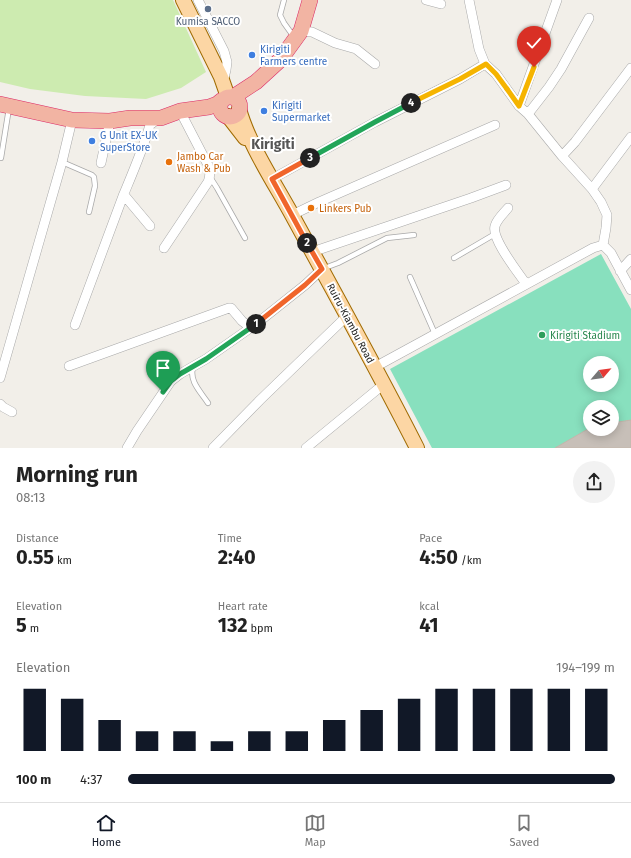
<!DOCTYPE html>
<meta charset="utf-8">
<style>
body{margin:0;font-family:"Fira Sans",sans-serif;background:#f2f2f2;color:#222;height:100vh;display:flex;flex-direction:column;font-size:15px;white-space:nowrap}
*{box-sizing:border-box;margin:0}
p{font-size:13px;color:#767676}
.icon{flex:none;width:22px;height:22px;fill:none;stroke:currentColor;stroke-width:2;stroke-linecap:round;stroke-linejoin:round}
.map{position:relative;height:448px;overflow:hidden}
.side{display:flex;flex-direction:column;background:#fff;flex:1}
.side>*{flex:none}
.needle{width:26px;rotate:61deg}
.fabs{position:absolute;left:583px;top:356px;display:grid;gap:8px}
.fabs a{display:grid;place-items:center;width:36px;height:36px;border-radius:50%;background:#fff;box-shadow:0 2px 10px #0003;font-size:20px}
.pin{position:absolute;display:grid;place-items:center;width:34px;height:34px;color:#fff;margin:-41px -17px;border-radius:50% 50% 50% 0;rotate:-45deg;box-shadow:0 0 4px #0007}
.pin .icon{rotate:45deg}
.km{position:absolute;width:20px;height:20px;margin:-10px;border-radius:50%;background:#222;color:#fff;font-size:11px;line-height:20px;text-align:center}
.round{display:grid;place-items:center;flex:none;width:42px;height:42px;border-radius:21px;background:#f2f2f2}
.overview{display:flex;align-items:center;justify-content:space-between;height:68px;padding:0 16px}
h1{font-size:22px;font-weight:700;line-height:30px}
.figures{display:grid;grid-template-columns:repeat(3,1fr);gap:6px;height:68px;padding:4px 16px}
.figures div{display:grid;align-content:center}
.figures b{font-size:20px;font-weight:700}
.figures small{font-size:11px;font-weight:400}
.figures p{font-size:11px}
.chart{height:112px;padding:8px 16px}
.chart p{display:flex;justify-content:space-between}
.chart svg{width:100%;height:72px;margin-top:4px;stroke:#111827;stroke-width:6}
ul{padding:0 16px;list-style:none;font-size:13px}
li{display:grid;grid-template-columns:64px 48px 1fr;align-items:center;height:30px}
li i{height:10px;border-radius:5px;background:#111827}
.dock{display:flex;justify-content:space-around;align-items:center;height:56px;border-top:1px solid #e0e0e0;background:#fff;font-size:11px;color:#767676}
.dock a{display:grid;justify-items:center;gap:2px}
.dock .on{color:#111827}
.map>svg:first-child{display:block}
.grass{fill:#cdebb0}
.pitch{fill:#88e0be;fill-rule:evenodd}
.building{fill:#c7bfb8;stroke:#c4b6ab}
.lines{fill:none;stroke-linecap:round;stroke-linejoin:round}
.service-casing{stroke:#a9a9a9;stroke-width:6}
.minor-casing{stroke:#a9a9a9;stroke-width:10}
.primary-casing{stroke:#a06b00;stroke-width:16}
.trunk-casing{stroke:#dc2a67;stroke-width:16}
.service{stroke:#fff;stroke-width:4.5}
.minor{stroke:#fff;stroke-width:9}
.primary{stroke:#fcd6a4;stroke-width:14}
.trunk{stroke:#f2b4a3;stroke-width:15}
.split-1-casing{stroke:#fff;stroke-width:8}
.split-2-casing{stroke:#fff;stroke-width:8}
.split-3-casing{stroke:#fff;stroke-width:8}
.split-4-casing{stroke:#fff;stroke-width:8}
.split-5-casing{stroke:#fff;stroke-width:8}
.split-6-casing{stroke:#fff;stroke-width:8}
.split-1{stroke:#22a559;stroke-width:5}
.split-2{stroke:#f0652b;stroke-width:5}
.split-3{stroke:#f0652b;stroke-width:5}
.split-4{stroke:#22a559;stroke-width:5}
.split-5{stroke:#f5b400;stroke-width:5}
.split-6{stroke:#f5b400;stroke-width:5}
.service-dot{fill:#5c6f8a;stroke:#fff;stroke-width:1.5}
.shop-dot{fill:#3f7fe0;stroke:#fff;stroke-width:1.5}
.food-dot{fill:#e8710a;stroke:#fff;stroke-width:1.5}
.leisure-dot{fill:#2e9e5b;stroke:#fff;stroke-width:1.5}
.labels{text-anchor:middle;stroke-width:4;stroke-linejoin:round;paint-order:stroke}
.service-label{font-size:10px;fill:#4e5e75;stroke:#fff}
.shop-label{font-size:10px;fill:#366cbe;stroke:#fff;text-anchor:start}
.food-label{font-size:10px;fill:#c56008;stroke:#fff;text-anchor:start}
.street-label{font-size:10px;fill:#222;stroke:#fff}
.leisure-label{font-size:10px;fill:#27864d;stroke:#fff;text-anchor:start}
.district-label{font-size:14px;font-weight:bold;fill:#555;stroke:#fff}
</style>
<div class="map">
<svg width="631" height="448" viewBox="0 0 631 448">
<rect width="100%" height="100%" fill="#f2efe9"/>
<path class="grass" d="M0 0H173L206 72 181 88 146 99 85 96 30 89 0 82Z"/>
<path class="pitch" d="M601 254 631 309V448H432L390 369ZM590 363H612V385H590ZM590 407H612V429H590Z"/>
<path class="building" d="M631 420V448H555L588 429H612V423Z"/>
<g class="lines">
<defs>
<path id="service" d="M284 0 280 15 284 23 294 37
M1 158 9 108
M62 162 92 175 94 177 95 186 89 212
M210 177 217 188 245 238
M454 258 495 234
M322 269 338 263 387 238 414 235
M410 277 435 334
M193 367C189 381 200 391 208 403"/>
<path id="minor" d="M198 0 224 51 227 62 226 70 223 82
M426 0 441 4
M469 0 479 49 485 64
M301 31 312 32 335 43 356 49 375 64
M519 106 557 0
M528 114 549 87 561 69 589 18
M562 156 575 142 631 68
M101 163 110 121
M272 179 375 122 460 79 485 64 496 74 519 106 528 114 562 156 592 189 601 202 607 215 606 228 603 245
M592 189 631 137
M124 195 150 226
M508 208C504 213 497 219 495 226 491 239 518 272 526 284
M292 215 319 202 495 125
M164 248 208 182C211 176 210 171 208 165L180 111
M312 252 471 198 506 185
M620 271 631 259
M75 325C91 282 107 239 123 196 133 172 143 149 150 125L159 118
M69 366 229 308H231L242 321 251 328
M375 367 593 248 603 245 611 253 631 290
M0 378 62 162 72 120
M0 404 3 407 12 412
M127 448 137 431 171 381 180 374 206 359 256 324 305 285 322 269
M213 448 260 400 347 316
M306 448 384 384"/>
<path id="primary" d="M183 0 221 77 228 97
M239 109C249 145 274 182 292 215 334 292 377 369 417 448
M228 116 245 138"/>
<path id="trunk" d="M233 97 256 82 280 60 301 31 310 0
M220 107a10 10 0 1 1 20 0a10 10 0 1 1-20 0Z
M0 104 72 120 110 121 130 118H161L180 111 209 107 217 104 222 100"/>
</defs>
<use href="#service" class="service-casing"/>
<use href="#minor" class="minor-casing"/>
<use href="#primary" class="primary-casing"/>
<use href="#trunk" class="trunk-casing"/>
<use href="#service" class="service"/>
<use href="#minor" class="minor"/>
<use href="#primary" class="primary"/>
<use href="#trunk" class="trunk"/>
</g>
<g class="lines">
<defs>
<path id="split-1" d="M163 392 171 381 180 374 206 359 256 324"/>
<path id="split-2" d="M256 324 305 285 322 269 307 243"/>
<path id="split-3" d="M307 243 272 179 310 158"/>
<path id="split-4" d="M310 158 375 122 411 103"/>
<path id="split-5" d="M411 103 460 79 486 64 496 74 507 89"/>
<path id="split-6" d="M507 89 519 106 534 67"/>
</defs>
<use href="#split-1" class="split-1-casing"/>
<use href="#split-2" class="split-2-casing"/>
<use href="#split-3" class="split-3-casing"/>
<use href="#split-4" class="split-4-casing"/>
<use href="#split-5" class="split-5-casing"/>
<use href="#split-6" class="split-6-casing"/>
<use href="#split-1" class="split-1"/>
<use href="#split-2" class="split-2"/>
<use href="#split-3" class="split-3"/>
<use href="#split-4" class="split-4"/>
<use href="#split-5" class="split-5"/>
<use href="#split-6" class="split-6"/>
</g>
<circle class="service-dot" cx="208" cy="9" r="4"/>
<g class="shop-dot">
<circle cx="252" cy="55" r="4"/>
<circle cx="264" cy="111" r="4"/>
<circle cx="92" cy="141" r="4"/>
</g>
<g class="food-dot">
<circle cx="169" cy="162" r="4"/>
<circle cx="311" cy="208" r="4"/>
</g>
<circle class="leisure-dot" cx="542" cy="335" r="4"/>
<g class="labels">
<g class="service-label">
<text x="208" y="25">Kumisa SACCO</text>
</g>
<g class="shop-label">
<text x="260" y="53">Kirigiti<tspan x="260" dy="12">Farmers centre</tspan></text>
<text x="272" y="109">Kirigiti<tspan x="272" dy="12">Supermarket</tspan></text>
<text x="100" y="139">G Unit EX-UK<tspan x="100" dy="12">SuperStore</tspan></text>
</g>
<g class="food-label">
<text x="177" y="160">Jambo Car<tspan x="177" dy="12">Wash &amp; Pub</tspan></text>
<text x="319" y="212">Linkers Pub</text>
</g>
<g class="street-label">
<text transform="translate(351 323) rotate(62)" y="4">Ruiru-Kiambu Road</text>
</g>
<g class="leisure-label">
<text x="550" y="339">Kirigiti Stadium</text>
</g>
<g class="district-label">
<text x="273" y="149">Kirigiti</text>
</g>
</g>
</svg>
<div class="fabs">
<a><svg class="needle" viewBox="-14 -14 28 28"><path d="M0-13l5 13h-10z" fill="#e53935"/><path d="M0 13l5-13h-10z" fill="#767676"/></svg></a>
<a><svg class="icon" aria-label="layers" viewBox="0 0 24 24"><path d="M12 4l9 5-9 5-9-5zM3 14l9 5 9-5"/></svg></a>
</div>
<div class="pin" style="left:163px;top:392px;background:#1e9e55"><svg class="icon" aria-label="arrive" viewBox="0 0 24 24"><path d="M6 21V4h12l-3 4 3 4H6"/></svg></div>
<div class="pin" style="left:534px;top:67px;background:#d93025"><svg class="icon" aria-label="check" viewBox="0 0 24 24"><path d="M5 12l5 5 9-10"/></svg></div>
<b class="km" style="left:256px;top:324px">1</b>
<b class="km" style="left:307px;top:243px">2</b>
<b class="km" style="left:310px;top:158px">3</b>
<b class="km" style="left:411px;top:103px">4</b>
</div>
<section class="side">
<div class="overview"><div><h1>Morning run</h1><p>08:13</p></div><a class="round"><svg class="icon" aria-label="share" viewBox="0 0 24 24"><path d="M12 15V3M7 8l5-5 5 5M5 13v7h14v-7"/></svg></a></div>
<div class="figures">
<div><p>Distance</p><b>0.55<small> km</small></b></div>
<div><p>Time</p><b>2:40</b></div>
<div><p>Pace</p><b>4:50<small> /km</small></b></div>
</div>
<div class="figures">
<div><p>Elevation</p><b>5<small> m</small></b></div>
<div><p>Heart rate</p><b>132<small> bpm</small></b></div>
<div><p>kcal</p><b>41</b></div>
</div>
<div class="chart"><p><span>Elevation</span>194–199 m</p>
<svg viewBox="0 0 160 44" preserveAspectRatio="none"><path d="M5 44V6M15 44V12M25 44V25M35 44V32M45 44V32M55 44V38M65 44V32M75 44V32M85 44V25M95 44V19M105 44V12M115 44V6M125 44V6M135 44V6M145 44V6M155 44V6"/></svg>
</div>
<ul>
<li><b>100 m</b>4:37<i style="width:100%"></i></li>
</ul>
</section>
<nav class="dock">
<a class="on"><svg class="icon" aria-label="home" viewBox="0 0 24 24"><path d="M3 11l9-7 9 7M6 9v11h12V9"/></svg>Home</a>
<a><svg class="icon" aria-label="map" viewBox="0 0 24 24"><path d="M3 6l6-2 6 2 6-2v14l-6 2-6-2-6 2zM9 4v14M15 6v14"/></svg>Map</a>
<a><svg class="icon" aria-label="saved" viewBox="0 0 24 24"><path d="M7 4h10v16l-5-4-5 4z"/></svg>Saved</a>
</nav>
